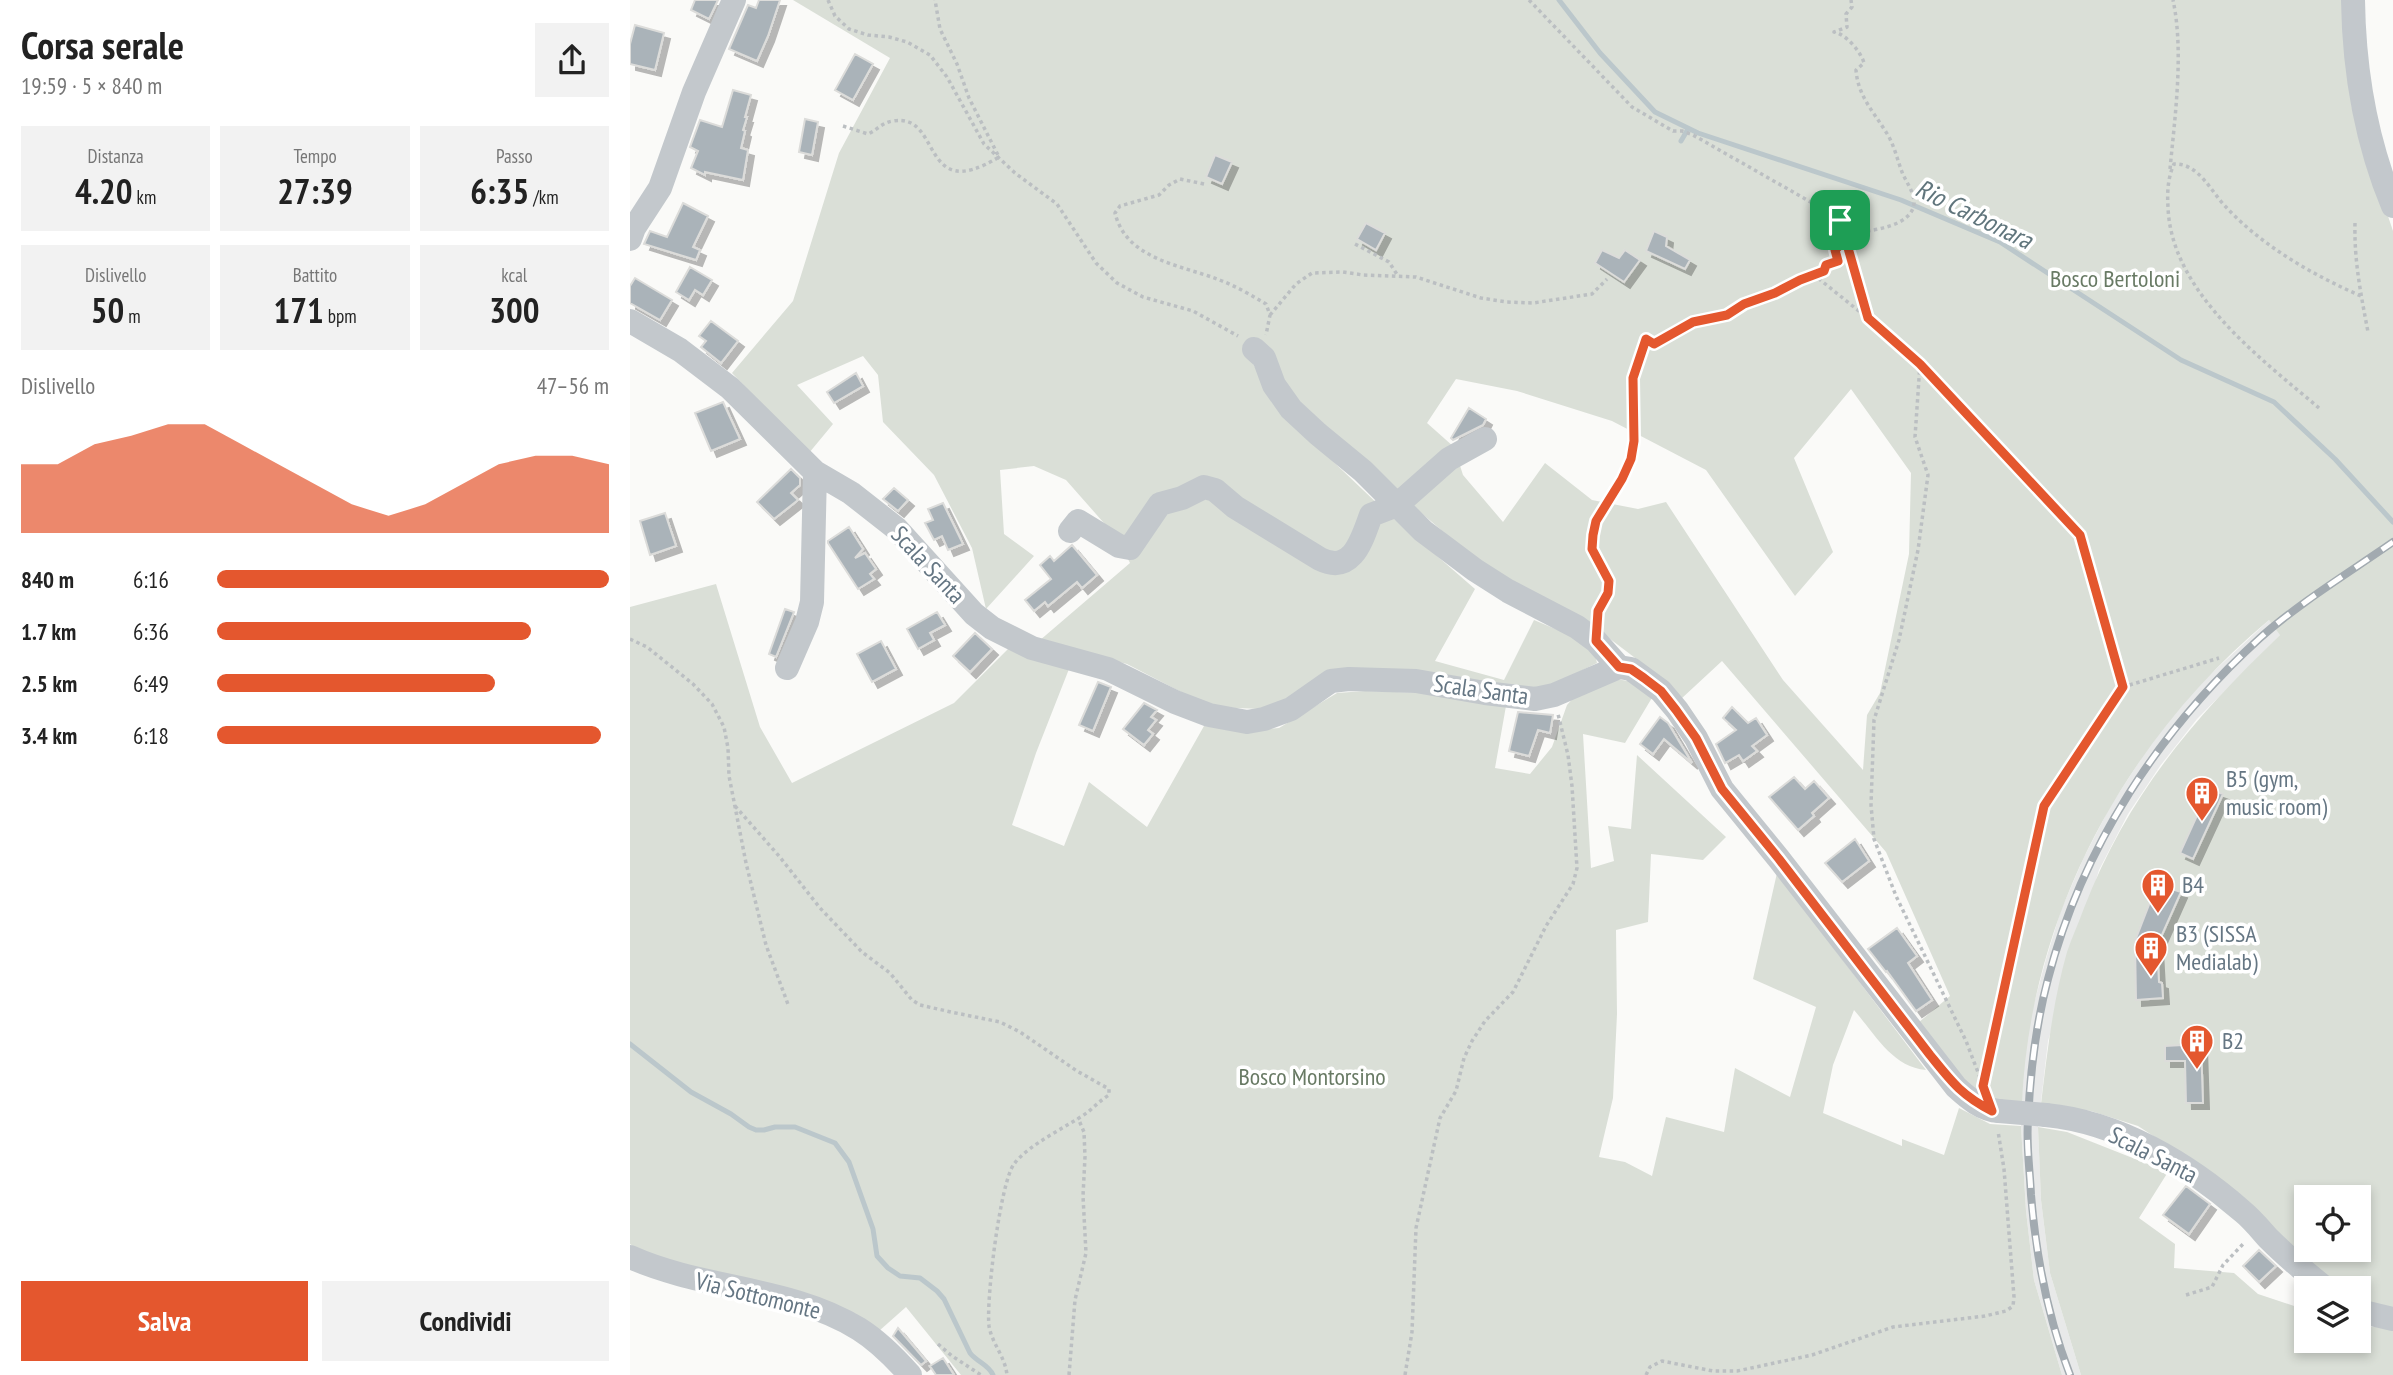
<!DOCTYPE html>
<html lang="it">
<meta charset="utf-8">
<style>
body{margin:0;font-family:"PT Sans Narrow",sans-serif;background:#f2f2f2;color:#222;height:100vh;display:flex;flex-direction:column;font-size:26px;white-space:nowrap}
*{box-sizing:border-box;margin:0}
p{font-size:23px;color:#767676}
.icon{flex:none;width:38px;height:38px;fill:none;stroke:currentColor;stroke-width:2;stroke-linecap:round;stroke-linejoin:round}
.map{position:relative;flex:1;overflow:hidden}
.side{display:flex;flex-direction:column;background:#fff;width:630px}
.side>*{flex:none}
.controls{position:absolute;left:1664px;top:1185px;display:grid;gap:14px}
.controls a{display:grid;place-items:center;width:77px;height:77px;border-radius:0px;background:#fff;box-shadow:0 4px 10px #0003;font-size:35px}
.pin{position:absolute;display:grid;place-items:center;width:60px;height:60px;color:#fff;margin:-30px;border-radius:14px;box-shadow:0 4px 10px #0006}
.round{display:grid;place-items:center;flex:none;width:74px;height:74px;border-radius:0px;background:#f2f2f2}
.summary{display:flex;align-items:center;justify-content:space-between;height:119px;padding:0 21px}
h1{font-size:38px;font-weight:600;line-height:52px}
.metrics{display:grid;grid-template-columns:repeat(3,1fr);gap:10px;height:119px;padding:7px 21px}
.metrics div{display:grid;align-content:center;border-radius:0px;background:#f2f2f2;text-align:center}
.metrics b{font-size:35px;font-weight:600}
.metrics small{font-size:19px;font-weight:400}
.metrics p{font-size:19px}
.chart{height:196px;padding:14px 21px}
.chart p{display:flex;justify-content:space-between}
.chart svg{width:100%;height:126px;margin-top:7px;fill:#e4572e;opacity:.7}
.button{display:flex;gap:14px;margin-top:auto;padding:14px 21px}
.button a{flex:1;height:80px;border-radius:0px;background:#e4572e;color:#fff;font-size:28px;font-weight:600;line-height:80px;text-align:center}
.button a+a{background:#f2f2f2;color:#222}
ul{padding:0 21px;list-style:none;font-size:23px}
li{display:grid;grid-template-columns:112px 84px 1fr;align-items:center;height:52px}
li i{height:18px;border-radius:9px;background:#e4572e}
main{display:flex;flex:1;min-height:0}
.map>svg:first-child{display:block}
.built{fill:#e8e9e9}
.green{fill:#dadfd7;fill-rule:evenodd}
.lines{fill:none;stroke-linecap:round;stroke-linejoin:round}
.stream{stroke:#bbc7cb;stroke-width:5}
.building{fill:#aab3b9;stroke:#dcdcda;stroke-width:2;filter:url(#shadow)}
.path{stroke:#bbbfc2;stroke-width:3.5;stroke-dasharray:3.5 3.5;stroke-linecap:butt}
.minor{stroke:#c3c8cc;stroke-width:24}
.rail-casing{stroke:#a2aab0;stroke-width:8}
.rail{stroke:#fff;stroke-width:5;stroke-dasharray:16;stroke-linecap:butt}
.minor-bridge{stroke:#c3c8cc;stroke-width:24}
.route-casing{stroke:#fff;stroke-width:14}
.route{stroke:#e4572e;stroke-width:9}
.labels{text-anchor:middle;stroke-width:7;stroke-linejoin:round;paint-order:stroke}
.park-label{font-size:24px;fill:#687a64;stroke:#fff}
.street-label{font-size:24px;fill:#657683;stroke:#fff}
.poi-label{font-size:24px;fill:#657683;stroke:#fff;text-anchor:start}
.water-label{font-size:26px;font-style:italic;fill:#60757c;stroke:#fff}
</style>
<main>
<section class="side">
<div class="summary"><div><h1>Corsa serale</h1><p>19:59 · 5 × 840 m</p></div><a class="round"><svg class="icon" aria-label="share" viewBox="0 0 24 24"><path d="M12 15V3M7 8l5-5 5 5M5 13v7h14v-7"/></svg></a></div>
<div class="metrics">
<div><p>Distanza</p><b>4.20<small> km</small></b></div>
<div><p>Tempo</p><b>27:39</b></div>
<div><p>Passo</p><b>6:35<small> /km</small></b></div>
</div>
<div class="metrics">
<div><p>Dislivello</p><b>50<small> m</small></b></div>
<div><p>Battito</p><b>171<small> bpm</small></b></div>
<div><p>kcal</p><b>300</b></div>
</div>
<div class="chart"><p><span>Dislivello</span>47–56 m</p>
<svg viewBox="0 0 160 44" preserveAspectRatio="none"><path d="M0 44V20L10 20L20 13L30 10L40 6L50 6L60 13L70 20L80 27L90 34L100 38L110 34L120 27L130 20L140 17L150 17L160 20V44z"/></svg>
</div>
<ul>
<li><b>840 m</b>6:16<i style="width:100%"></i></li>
<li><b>1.7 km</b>6:36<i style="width:80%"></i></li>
<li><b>2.5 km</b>6:49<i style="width:71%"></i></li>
<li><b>3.4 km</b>6:18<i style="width:98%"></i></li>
</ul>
<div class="button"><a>Salva</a><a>Condividi</a></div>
</section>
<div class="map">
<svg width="1763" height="1375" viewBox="0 0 1763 1375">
<defs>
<filter id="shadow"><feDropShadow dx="6" dy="6" stdDeviation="0" flood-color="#0004"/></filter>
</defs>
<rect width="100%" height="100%" fill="#fafaf8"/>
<path class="built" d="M1639 620 1651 634 1567 719 1530 766 1498 814 1469 870 1418 1041 1408 1127 1411 1200 1420 1273 1451 1375H1432L1404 1280 1396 1211 1391 1126 1393 1068 1398 1026 1416 959 1431 910 1454 857 1481 805 1526 736 1570 684Z"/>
<path class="green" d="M163 0H1713L1722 109 1763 231V1313L1729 1304V1288H1705L1548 1152 1508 1126 1461 1111 1411 1104C1417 1053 1423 1001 1437 952 1442 937 1449 922 1454 908 1499 793 1563 719 1650 635L1639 620C1496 739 1400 915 1392 1103L1370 1102 1343 1093 1288 1023 1320 996 1256 852 1092 661 1051 699 1021 670 963 626 851 564 782 505 617 353 650 411 753 509 845 589 805 661 874 680 904 620 942 636 964 651 967 663 920 686 882 690 796 674 658 698 632 709 580 707 497 664 409 641 500 563 488 539 436 480 404 466 370 470 374 534 404 556 356 609 342 548 304 475 253 422 248 375 233 356 167 385 203 424 179 453 102 373 163 301 209 153 260 58ZM826 379 887 391 982 421 1076 470 1165 596 1203 552 1164 458 1221 389 1281 473 1279 554 1250 693 1237 715 1233 770 1153 680 1036 502 1008 509 962 500 915 463 873 522 833 475 824 447 797 423ZM1676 1197H1729V1250H1676Z
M86 584 130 727 162 783 324 703 379 648 439 669 406 753 382 825 434 846 459 782 517 827 574 726 618 731 649 728 707 693 735 691 796 693 876 706 865 768 900 774 922 747 937 705 946 695 980 678 998 681 1023 696 995 743 953 734 961 868 984 861 978 826 1001 829 1007 755 1096 837 1073 860 1021 854 1018 922 986 930 987 1014 983 1098 969 1157 995 1162 1022 1176 1036 1117 1094 1132 1105 1068 1160 1097 1186 1007 1123 979 1147 873 1296 1070C1262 1067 1245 1034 1224 1010L1203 1065 1193 1113 1272 1146V1139L1314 1155 1329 1108 1360 1124 1391 1126 1396 1211 1404 1280 1432 1375H331L276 1307 249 1331 18 1257 0 1244V607Z
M1408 1127 1437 1132 1538 1172 1509 1218 1545 1244 1544 1268 1604 1273 1628 1294 1676 1310V1340H1729V1326L1763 1328V1375H1451L1420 1273 1411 1200Z"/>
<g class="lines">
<path class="stream" d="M929 0 970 53 1025 112 1068 133 1271 200 1370 242 1551 360 1644 402 1705 459 1763 522
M1051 141 1058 129
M0 1044 61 1092 101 1114 119 1127 126 1130H134L145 1127H165L205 1143 219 1162 243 1229 247 1256 258 1268 270 1276 290 1278 307 1291 314 1299 340 1353C347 1362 359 1365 363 1375"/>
</g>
<path class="building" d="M65 0H88L79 19 61 10Z
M129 0H150L138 36 127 61 99 49 118 5 126 8Z
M5 25 34 33 25 70 0 64V44Z
M225 54 243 64 223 100 205 90Z
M103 90 121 95 115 117H117L113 130 115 131 111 148 118 150 113 180 75 172V175L61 168 68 151 60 147 70 120 92 127Z
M175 119 188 122 182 155 169 152Z
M585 155 602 162 592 184 576 177Z
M53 203 78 216 63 247 70 250 66 260 14 244 20 231 37 237Z
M736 223 755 233 746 250 727 239Z
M1024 231 1037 237 1036 246 1060 260 1055 269 1016 251Z
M972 250 989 258 995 250 1010 260 994 282 965 263Z
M60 267 82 280 73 295 65 290 59 300 46 292Z
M5 278 42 300 30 320 0 303V286Z
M81 321 108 341 91 363 71 347 76 341 69 336Z
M226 373 233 386 204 403 197 392Z
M93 402 110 439 81 451 65 413Z
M839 408 856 419 853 425 823 440 821 438Z
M161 469 170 478V485L161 493 168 500 144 519 127 502Z
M264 488 278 500 268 511 253 499Z
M313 503 333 544 318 550 312 536 304 540 295 523 303 520 298 509Z
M35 513 46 546 20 555 10 521Z
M219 527 233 549 225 558 235 553 246 569 240 574 244 579 228 589 198 543V541Z
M442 545 467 575 452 588 447 582 418 606 415 602 404 611 395 600 421 579 410 565 420 556 424 561Z
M155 609 164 612 146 657 139 654Z
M307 612 315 625 300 633 304 640 288 649 277 629Z
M345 633 362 649 340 672 323 656Z
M251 641 266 669 242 682 227 654Z
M468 682 481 687 463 731 449 725Z
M514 703 527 710 521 717 526 720 518 730 523 734 514 745 493 729Z
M1102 707 1118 723 1126 718 1137 735 1122 746 1127 751 1113 761 1109 755 1095 763 1086 744 1106 730 1093 718Z
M888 712 923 715 920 733 908 730 899 756 879 751Z
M1030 717 1038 723 1062 763 1034 739 1023 754 1010 744Z
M1164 777 1175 789 1184 781 1199 798 1182 813 1184 816 1168 830 1139 797Z
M1579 789 1593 794 1563 859 1550 853Z
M1225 839 1239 861 1212 882 1195 863Z
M1527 884 1551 892 1527 946 1529 982 1532 983 1533 998 1506 1000 1505 941Z
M1267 928 1287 956 1278 963 1302 1000 1286 1011 1257 971 1256 972 1238 949Z
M1571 1044 1573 1103H1556L1555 1061H1535V1046Z
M1556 1186 1580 1204 1559 1234 1533 1215Z
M1629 1250 1646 1266 1629 1282 1613 1266Z
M268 1328 296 1361 291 1365 263 1336Z
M313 1358 324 1375H306L300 1366Z"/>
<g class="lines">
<path class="path" d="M198 0 205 16 219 29 238 35 259 37 277 42 300 55 317 77 354 144 385 173 427 204 466 263 487 283 513 297 563 311 608 336
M899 0 1002 107 1043 131H1052L1063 135 1214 221 1222 233C1239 231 1285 227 1284 201 1283 190 1276 182 1272 172 1267 159 1264 144 1256 132 1243 111 1228 96 1226 70L1234 63C1231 52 1216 34 1204 32L1217 27 1216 14 1222 7 1221 0
M213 126 238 134C247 130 253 122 263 121 313 112 289 206 369 157L339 98 327 64 310 29 305 0
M1540 169C1545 116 1554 51 1543 0
M574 184 550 179 539 185 529 195 490 206 485 213C496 259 550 265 587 279 604 285 621 295 636 304L640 315 636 335
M1725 223C1724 261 1731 295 1738 332
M1212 226 1237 316
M725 244 759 262 768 276
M1183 274 1256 333 1290 364 1285 437 1298 475 1288 550 1269 640 1244 720 1241 805 1244 839 1266 896 1336 1041 1351 1080
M640 315 666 284 682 273 713 272 733 275 786 277 851 298 877 302 903 303 962 294 977 279
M1290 364 1450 535 1493 687
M1689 408C1629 357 1541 292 1538 207 1537 192 1538 177 1544 164 1569 163 1581 192 1596 207 1632 246 1683 275 1731 296
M968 618V611L978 593 979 581 962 549 963 535 966 521 992 479 1001 459 1004 441 1003 378 1016 339 1024 343 1063 322 1097 315 1114 304 1145 293 1170 280 1194 271 1196 265 1208 261 1205 250 1211 245 1210 220
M0 639 17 647 63 684 82 704 94 727 98 748 99 776 116 863 136 945 159 1007
M105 806 149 856 190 908 232 952 260 973 282 1000 290 1005 321 1012 370 1022 390 1032 447 1071 479 1089V1095C471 1100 465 1106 458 1112 437 1127 399 1144 384 1164 370 1183 356 1300 359 1326 362 1344 375 1356 377 1375
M1354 1084 1414 806 1493 687 1589 658
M1556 1295 1582 1287 1593 1265 1615 1242
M308 1344 322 1356 351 1375
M439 1375 445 1300 456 1253 453 1196 455 1157 454 1132 448 1118
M775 1375 782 1332 786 1228 810 1118 826 1091 834 1058 842 1041 855 1021 883 992 916 926 943 884 947 868 942 786 938 755 928 714
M1016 1375 1020 1367 1032 1361 1083 1371H1107L1182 1355 1263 1327 1355 1316 1376 1311 1383 1306 1384 1297 1374 1169 1368 1131"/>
<path class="minor" d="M1723 0C1724 70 1736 141 1763 206
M0 239 4 228 30 188 64 92 104 0
M0 321 50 350 100 388 185 472 221 493 267 529 344 614 362 628 402 648 478 669 545 702 579 715 617 722 634 719 661 709 701 681 719 679 786 681 855 693 905 699 924 695 989 667 1001 669 1031 691 1047 710 1066 738 1092 789 1149 859 1326 1087C1338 1098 1352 1110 1369 1111
M624 349 634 358 644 385 661 409 688 434 733 471 793 531 845 570 878 591 947 627 966 641 989 667
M440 531 448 521 489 546 500 548 530 504 552 498 574 487 585 490 605 507 690 559C723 575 732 539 741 515L767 505 819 459 855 439
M157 668 177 622 182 602 185 472
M1416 1115C1489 1122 1558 1164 1612 1211 1622 1219 1630 1229 1638 1238 1656 1256 1675 1272 1695 1288
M0 1257C73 1290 159 1286 229 1329 248 1341 265 1358 280 1375
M1729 1311 1763 1319"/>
<defs>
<path id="rail" d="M1440 1375C1418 1318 1406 1256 1401 1195 1400 1170 1396 1145 1398 1121 1400 1074 1406 1024 1418 979 1452 847 1530 729 1630 638 1669 603 1720 572 1763 542"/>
</defs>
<use href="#rail" class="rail-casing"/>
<use href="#rail" class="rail"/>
<path class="minor-bridge" d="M1369 1111 1416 1115"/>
</g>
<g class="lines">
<defs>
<path id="route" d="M1210 220 1238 318 1290 364 1450 535 1493 687 1414 806 1353 1086 1362 1111C1331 1095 1321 1081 1300 1055L1149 859 1092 789 1066 738 1046 710 1031 691 1014 678 1001 669 989 667 966 641 968 611 978 593 979 581 962 549 963 535 966 521 992 479 1001 459 1004 441 1003 378 1016 339 1024 344 1063 322 1097 315 1114 304 1145 293 1170 280 1194 271 1196 265 1208 261 1205 250 1211 244Z"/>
</defs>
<use href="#route" class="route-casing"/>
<use href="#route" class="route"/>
</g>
<defs>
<symbol id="building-pin" viewBox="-11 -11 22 30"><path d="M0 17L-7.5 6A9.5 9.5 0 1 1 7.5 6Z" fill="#e4572e" stroke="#fff"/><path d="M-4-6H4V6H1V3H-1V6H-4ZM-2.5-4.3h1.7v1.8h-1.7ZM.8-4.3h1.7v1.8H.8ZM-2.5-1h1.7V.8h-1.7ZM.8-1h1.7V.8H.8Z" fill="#fff"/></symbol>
</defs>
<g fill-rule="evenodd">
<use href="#building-pin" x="1553" y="774" width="38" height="52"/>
<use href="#building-pin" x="1509" y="866" width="38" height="52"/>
<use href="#building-pin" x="1502" y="929" width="38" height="52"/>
<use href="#building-pin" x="1548" y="1022" width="38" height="52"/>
</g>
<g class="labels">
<g class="park-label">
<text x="1485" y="287">Bosco Bertoloni</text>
<text x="682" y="1085">Bosco Montorsino</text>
</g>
<g class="street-label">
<text transform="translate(298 565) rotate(47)" y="8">Scala Santa</text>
<text transform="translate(851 690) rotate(8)" y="8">Scala Santa</text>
<text transform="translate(1523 1155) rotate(27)" y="8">Scala Santa</text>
<text transform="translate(128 1296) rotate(14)" y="8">Via Sottomonte</text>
</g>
<g class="poi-label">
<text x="1596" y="787">B5 (gym,<tspan x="1596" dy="28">music room)</tspan></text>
<text x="1552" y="893">B4</text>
<text x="1546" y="942">B3 (SISSA<tspan x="1546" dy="28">Medialab)</tspan></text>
<text x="1592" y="1049">B2</text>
</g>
<g class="water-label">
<text transform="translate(1344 214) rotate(26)" y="9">Rio Carbonara</text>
</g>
</g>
</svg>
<div class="controls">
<a><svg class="icon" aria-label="locate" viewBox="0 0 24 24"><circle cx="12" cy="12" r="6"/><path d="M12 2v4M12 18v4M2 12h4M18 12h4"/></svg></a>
<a><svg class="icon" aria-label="layers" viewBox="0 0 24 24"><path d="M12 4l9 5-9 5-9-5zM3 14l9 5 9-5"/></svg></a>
</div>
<div class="pin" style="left:1210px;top:220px;background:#1e9e55"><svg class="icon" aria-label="arrive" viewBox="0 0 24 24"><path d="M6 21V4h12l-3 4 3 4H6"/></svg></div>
</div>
</main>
